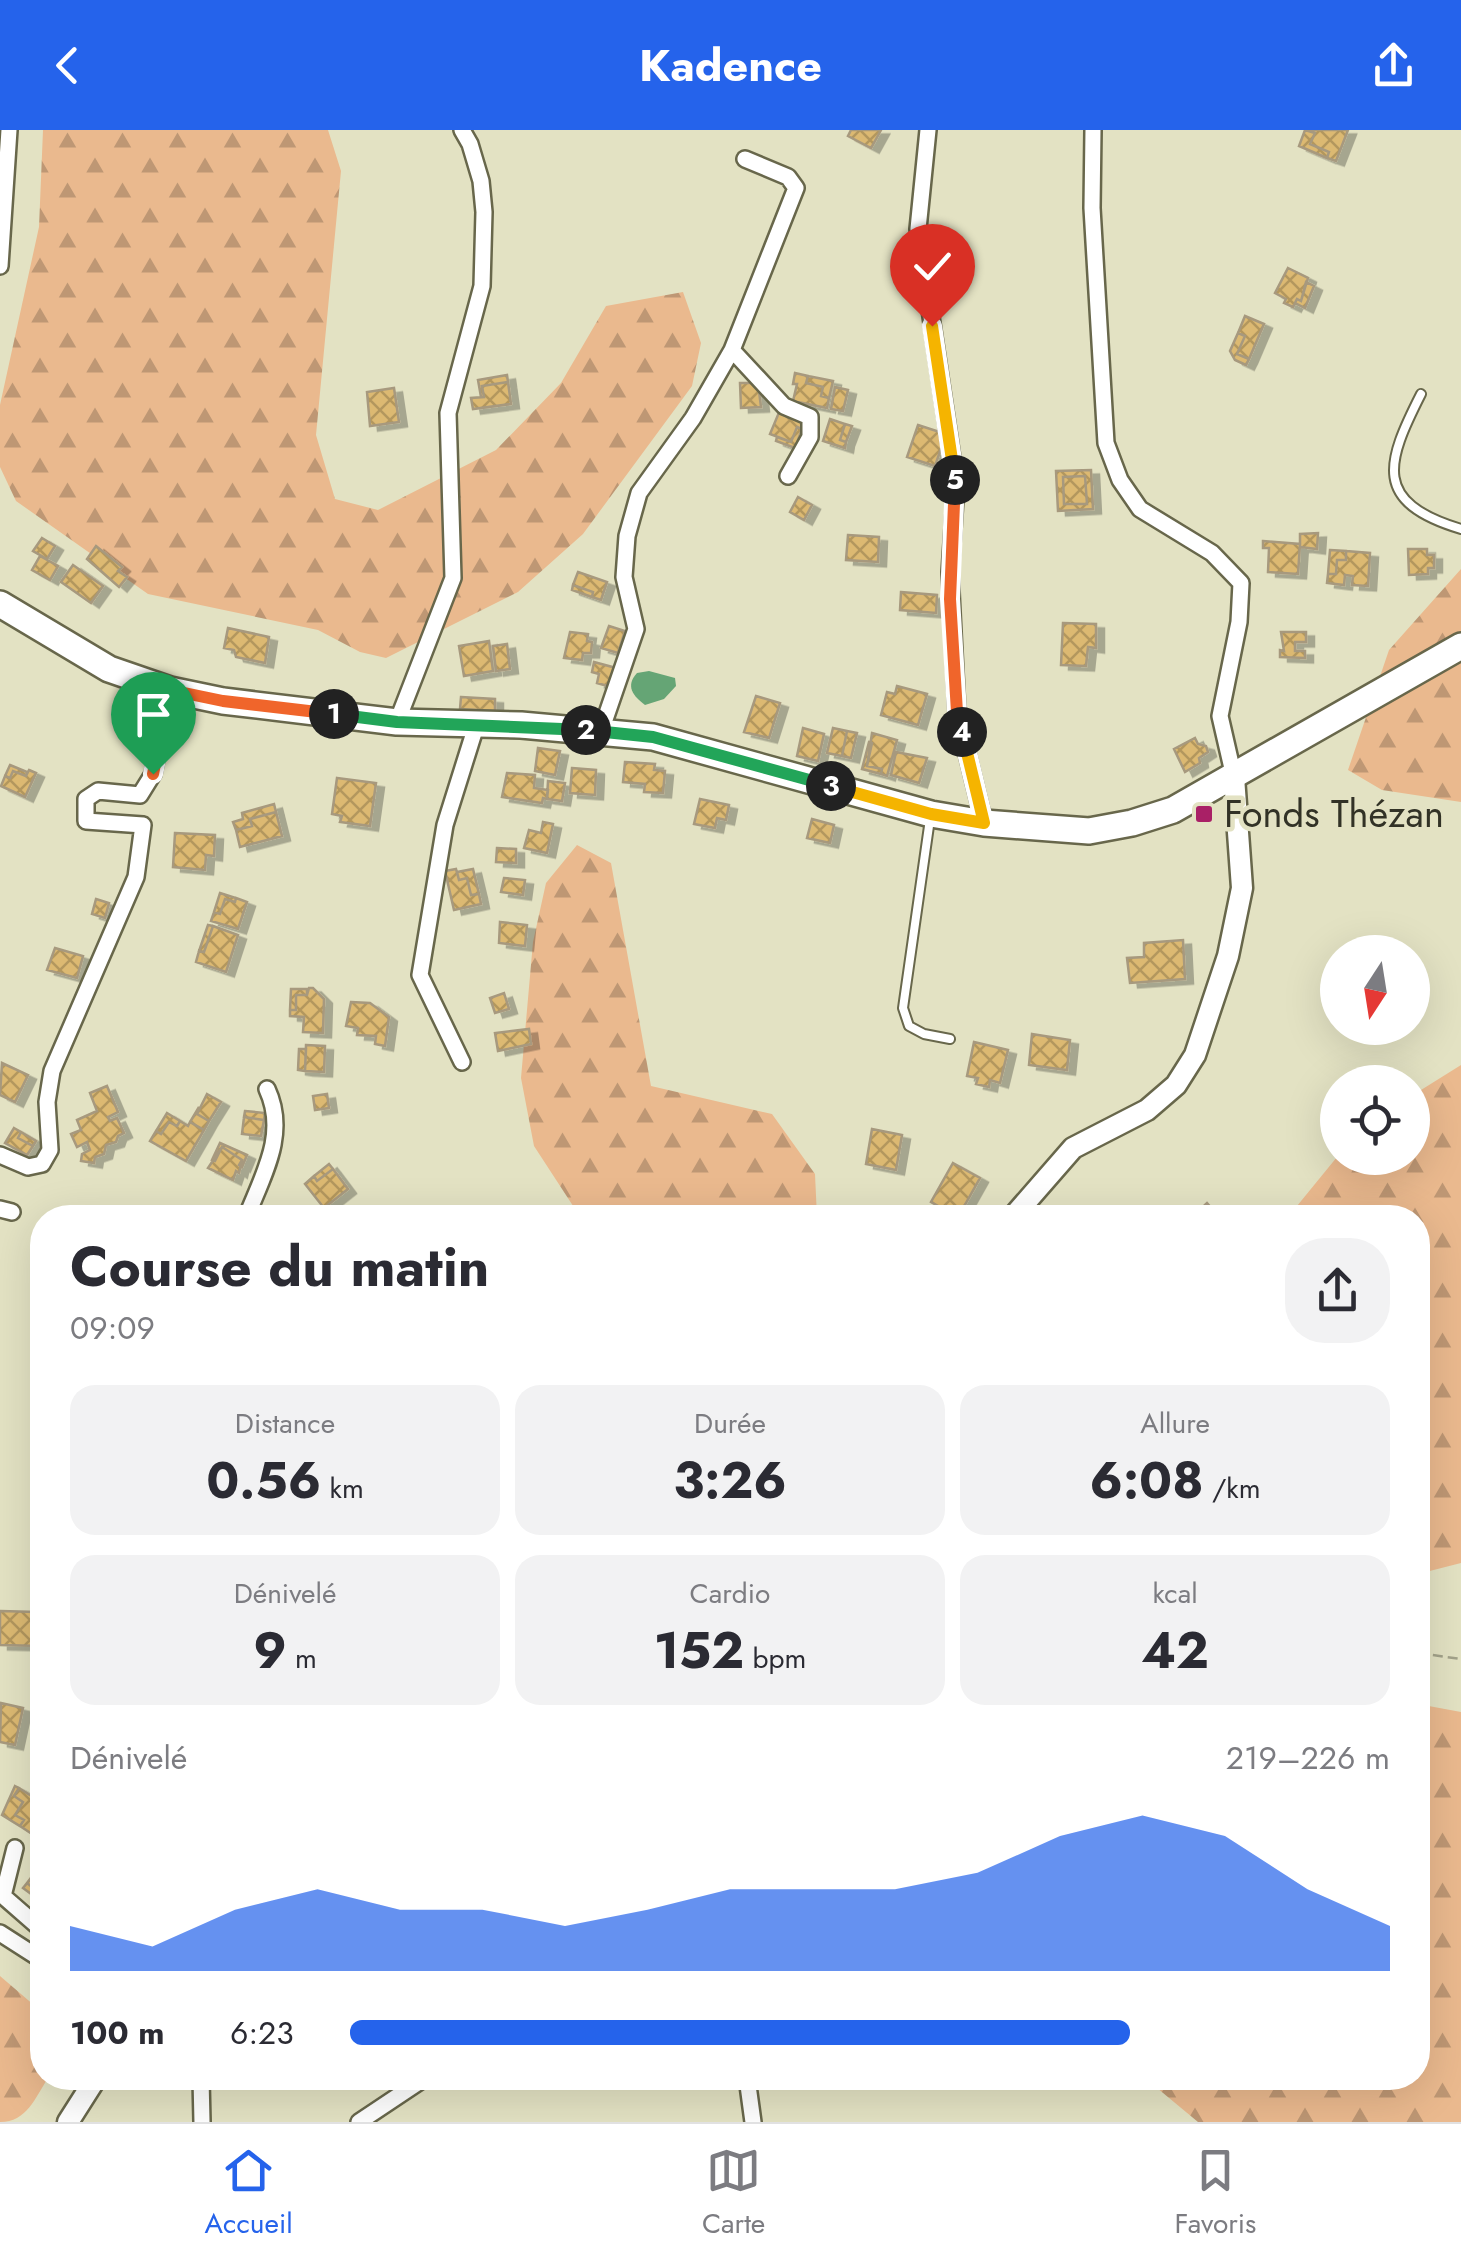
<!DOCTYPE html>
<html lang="fr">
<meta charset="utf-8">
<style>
body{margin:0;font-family:Jost,sans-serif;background:#f2f2f3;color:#2b2b33;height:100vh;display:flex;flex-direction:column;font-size:38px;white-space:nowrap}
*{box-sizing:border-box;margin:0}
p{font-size:32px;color:#7c7c81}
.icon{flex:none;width:55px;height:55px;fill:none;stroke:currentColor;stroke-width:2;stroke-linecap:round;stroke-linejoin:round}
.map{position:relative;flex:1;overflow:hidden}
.panel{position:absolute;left:30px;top:1075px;width:1400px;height:885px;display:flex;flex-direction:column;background:#fff;border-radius:40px;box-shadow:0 10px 40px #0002}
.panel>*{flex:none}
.needle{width:65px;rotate:192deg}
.tools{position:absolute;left:1320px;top:805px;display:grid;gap:20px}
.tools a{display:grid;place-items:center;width:110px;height:110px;border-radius:50%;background:#fff;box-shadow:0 10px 40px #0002;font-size:50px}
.pin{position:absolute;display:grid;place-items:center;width:85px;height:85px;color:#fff;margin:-102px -42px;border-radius:50% 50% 50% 0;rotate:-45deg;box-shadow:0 0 10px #0007}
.pin .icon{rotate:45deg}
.km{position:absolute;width:50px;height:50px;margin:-25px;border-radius:50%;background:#222;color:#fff;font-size:28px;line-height:50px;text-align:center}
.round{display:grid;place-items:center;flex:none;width:105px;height:105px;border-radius:40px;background:#f2f2f3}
.overview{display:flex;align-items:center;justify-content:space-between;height:170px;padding:0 40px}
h1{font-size:55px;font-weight:700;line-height:75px}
.metrics{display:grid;grid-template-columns:repeat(3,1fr);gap:15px;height:170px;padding:10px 40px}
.metrics div{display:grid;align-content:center;border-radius:25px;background:#f2f2f3;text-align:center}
.metrics b{font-size:50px;font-weight:700}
.metrics small{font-size:28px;font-weight:400}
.metrics p{font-size:28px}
.chart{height:280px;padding:20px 40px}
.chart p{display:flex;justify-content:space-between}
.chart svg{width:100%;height:180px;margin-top:10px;fill:#2563eb;opacity:.7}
ul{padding:0 40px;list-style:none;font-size:32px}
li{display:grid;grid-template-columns:160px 120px 1fr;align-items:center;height:75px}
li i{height:25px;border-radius:12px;background:#2563eb}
header{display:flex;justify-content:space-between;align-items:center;height:130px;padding:0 40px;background:#2563eb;color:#fff;font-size:45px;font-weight:700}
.menu{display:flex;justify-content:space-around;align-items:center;height:140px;border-top:2px solid #e1e1e2;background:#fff;font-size:28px;color:#7c7c81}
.menu a{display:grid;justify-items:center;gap:5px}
.menu .on{color:#2563eb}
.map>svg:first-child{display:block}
.forest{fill:url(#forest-firs)}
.water{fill:#65a575}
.building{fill:url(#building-cross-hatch);stroke:#a7997e;stroke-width:2.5;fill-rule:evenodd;filter:url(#shadow)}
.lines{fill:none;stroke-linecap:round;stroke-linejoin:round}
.service-casing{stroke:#68674b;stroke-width:12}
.minor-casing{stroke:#68674b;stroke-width:20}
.tertiary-casing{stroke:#68674b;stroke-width:25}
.primary-casing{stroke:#68674b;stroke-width:30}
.path{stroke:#a3a28a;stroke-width:2.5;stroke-dasharray:10 5;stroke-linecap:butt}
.service{stroke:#fff;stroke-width:8}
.minor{stroke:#fff;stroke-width:15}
.tertiary{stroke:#fff;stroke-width:20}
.primary{stroke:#fff;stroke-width:25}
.split-1-casing{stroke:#fff;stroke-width:20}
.split-2-casing{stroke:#fff;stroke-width:20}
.split-3-casing{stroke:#fff;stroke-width:20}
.split-4-casing{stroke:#fff;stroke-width:20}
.split-5-casing{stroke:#fff;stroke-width:20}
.split-6-casing{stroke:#fff;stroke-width:20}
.split-1{stroke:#f0652b;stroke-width:12}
.split-2{stroke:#22a559;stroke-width:12}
.split-3{stroke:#22a559;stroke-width:12}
.split-4{stroke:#f5b400;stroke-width:12}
.split-5{stroke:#f0652b;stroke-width:12}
.split-6{stroke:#f5b400;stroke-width:12}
.poi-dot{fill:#a92066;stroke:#e3e2c3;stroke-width:4}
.labels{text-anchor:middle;stroke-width:9;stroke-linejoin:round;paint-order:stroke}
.poi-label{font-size:38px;fill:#323226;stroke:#e3e2c3;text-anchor:start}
</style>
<header><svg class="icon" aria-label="back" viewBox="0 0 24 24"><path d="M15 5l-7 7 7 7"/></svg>Kadence<svg class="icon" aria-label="share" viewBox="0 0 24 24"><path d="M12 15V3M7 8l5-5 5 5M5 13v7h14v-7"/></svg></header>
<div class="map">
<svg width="1461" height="1992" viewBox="0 0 1461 1992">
<defs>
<pattern id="forest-firs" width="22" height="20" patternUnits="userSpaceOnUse" patternTransform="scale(2.5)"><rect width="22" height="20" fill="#eab98e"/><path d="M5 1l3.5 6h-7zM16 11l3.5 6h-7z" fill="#be9774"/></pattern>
<pattern id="building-cross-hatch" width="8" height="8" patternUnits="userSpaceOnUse" patternTransform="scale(2.5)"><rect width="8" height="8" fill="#dcb972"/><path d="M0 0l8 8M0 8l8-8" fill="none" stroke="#b3975d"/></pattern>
<filter id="shadow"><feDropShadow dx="8" dy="4.5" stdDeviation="0" flood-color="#0004"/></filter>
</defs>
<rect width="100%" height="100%" fill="#e3e2c3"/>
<path class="forest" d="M43 0H328L341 41 316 305 335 369 378 380 496 320 561 253 606 176 683 162 701 213 692 256 583 404 518 462 386 528 360 522 318 500 148 464 16 371 0 337V275L39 97Z
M1461 439V672L1382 660 1348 640 1389 520Z
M577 715 611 733 651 956 772 984 815 1044 817 1087 590 1088 577 1082 534 1016 521 948 533 812 546 753Z
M1461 935V1433L1418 1444V1088L1288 1087 1337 1027 1412 1028 1413 965Z
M1418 1574 1461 1582V1992H1198L1145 1948H1418Z
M0 1846 42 1882V1948H48C35 1968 27 1992 0 1992Z"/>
<path class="water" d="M649 541 675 548 676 556 664 569 645 575C633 566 625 556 637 543Z"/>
<path class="building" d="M851 0H881L871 18 848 6Z
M1305 0 1315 3 1310 14 1329 22 1327 28 1299 16Z
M1307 0H1348L1336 31 1327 28 1329 22 1310 14 1315 3Z
M1288 138 1308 148 1301 171 1297 169 1293 177 1284 173 1286 169 1275 163Z
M1306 152 1314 156 1305 178 1295 173 1297 169 1301 171Z
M1245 186 1264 194 1249 229 1237 224 1245 206 1238 203Z
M1238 203 1245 206 1237 224 1249 229 1246 235 1235 230 1230 221Z
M795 243 808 246 806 253 823 257 821 266 829 268 827 278 793 271 797 254H793Z
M507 245 508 252 482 256 484 267H481L478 250Z
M808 246 833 251 829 268 821 266 823 257 806 253Z
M508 252 511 274 473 279 471 268 484 267 482 256Z
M740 253H758L761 277 741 278Z
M835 257 848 260 843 281 831 279Z
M394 258 399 292 370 296 367 262Z
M780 280 805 290 802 299 797 297 791 312 770 304Z
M830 289 845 294 840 310 846 312 845 318 823 311Z
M845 294 852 296 846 312 840 310Z
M918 295 946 304 935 336 907 327Z
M797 297 802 299 795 318 776 311 777 307 791 312Z
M1091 340 1093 379 1058 381 1056 341ZM1085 346 1087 374H1064L1063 347Z
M1085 346 1087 374H1064L1063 347Z
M798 367 812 375 804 390 790 382Z
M1318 403 1317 419 1300 417V404Z
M848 405 879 407 878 432 846 430Z
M42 408 55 416 47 429 33 421Z
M1263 411 1300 414 1298 444 1268 442 1269 418H1263Z
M96 416 122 437 118 441 127 447 119 457 87 429Z
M1408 419H1427V425H1434V438H1428V444L1409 445Z
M1330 420 1346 421V430H1337L1336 444H1328Z
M1346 421 1370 423 1368 456 1352 455 1353 446 1345 445 1344 455 1327 453 1328 444H1336L1337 430H1346Z
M40 426 58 436 50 450 32 440Z
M73 435 103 456 91 473 61 452Z
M578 442 607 452 601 470 592 467 593 462 573 455Z
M573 455 593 462 592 467 572 460Z
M901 462 937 465 936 483 900 480Z
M1063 493 1096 494V518L1088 517 1086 536 1061 535Z
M609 496 625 501 618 523 601 518Z
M228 498 269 507 265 533 236 527 234 520 224 518Z
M570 502 588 504 587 511 592 512 591 523H583L582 530 564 528Z
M1281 502H1306V512H1295V521H1305V528L1280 527V520L1284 521Z
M489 511 493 541 464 546 459 516Z
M507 514 510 539 496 541 493 516Z
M594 532 616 538 611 557 597 553 599 544 592 542Z
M897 556 927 564 918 595 881 585 887 562 895 564Z
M756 566 780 573 769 608 744 602Z
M461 567 495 569V581L460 579Z
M803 598 824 604 818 631 797 626Z
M833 598 847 601 842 626 827 623Z
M847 601 857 603 851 628 842 626Z
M872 603 897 610 887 646 881 644 882 639 867 636Z
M1195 608 1198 614 1206 616 1208 622 1199 628 1200 633 1185 642 1174 619Z
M869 612 872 613 867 636 882 639 881 644 862 639Z
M538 618 560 621 555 645 535 641Z
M896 622 927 628 919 653 891 645Z
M625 632 655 634 654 640 665 641 663 663 644 662 645 654 623 652Z
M10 635 27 642 26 646 13 641 10 648 5 646Z
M572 638 596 640 595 665 570 663Z
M29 640 36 643 25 667 1 656 5 646 10 648 13 641 26 646Z
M507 643 535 645 534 658 548 660 547 669 543 668 542 673 502 667Z
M337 648 376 653 370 696 340 692 342 686 332 684Z
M548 651 565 653 562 671 547 669Z
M700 669 729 675 726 690 717 688 715 698 694 694Z
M274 674 276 682 250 689 252 696 236 700 233 692 243 689 242 683Z
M276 682 282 706 240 717 236 700 252 696 250 689Z
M812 689 834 695 830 713 807 708Z
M543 692 553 694 547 723 524 718 529 700 541 703Z
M175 703 215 705 214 726 206 725 205 740 173 737Z
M497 718 516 719V733L496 732Z
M456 739 459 750 467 748 471 765 479 764 481 774 454 780 445 741Z
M473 739 479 764 471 765 467 748 459 750 457 742Z
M504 748 525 750 523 765 501 762Z
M220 763 236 768 235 772 225 769 220 784 214 782Z
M236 768 247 772 238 799 211 791 214 782 220 784 225 769 235 772Z
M96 769 109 773 105 788 92 784Z
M500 792 527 795 525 816 499 813Z
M208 795 213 796 204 822 199 821Z
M213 796 238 805 226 842 196 832 199 821 204 822Z
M1183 810 1185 849 1130 853 1127 828 1144 827V813Z
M55 818 83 826 77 848 47 840Z
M309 858H313L324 869 323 903 303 902 304 887 290 886V880H296V865H307Z
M291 859H307V865H296V880H290Z
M504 863 509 879 495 883 490 868Z
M351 872 370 873 389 887 385 916 375 914 376 906 357 905 358 898 346 896Z
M529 899 531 914 498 921 495 903Z
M1032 904 1070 910 1067 940 1029 935Z
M974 912 1008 920 1000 953 990 950 989 957 976 954 978 948 967 946Z
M306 915 325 916 324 942 305 941Z
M299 919H306L305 941 298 940Z
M2 933 28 945 15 972 0 965Z
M107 956 118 982 108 987 110 991 117 988 124 1003 118 1006 116 1012 106 1015 104 1024 95 1027 94 1033 81 1031 82 1024 90 1020 87 1012 77 1017 71 1004 81 1000 77 990 97 981 90 963Z
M207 964 221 972 209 991 197 984Z
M327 964 329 978 315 980 313 966Z
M199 977 197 984 209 991 204 1000 190 992Z
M245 981 265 983 264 990 244 987Z
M167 983 180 991 177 996 169 992 161 1004 156 1001Z
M244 987 264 990 261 1006 242 1004Z
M180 991 188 996 190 992 204 1000 186 1031 150 1011 156 1001 161 1004 169 992 177 996Z
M14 998 21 1002 18 1008 33 1016 27 1025 5 1013Z
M872 999 902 1005 896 1040 866 1034Z
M21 1002 36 1011 33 1016 18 1008Z
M220 1013 247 1025 242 1037 239 1035 242 1030 222 1017 215 1031 212 1030Z
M222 1017 242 1030 239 1043 236 1041 233 1050 208 1038Z
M953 1033 980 1048 958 1087 931 1072Z
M329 1034 333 1039 317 1051 314 1046Z
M333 1039 348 1059 324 1078 305 1054 314 1046 317 1051Z
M1207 1073 1220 1088H1191Z
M0 1481 37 1482 36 1497 42 1498V1516L0 1515Z
M1 1573 23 1578 15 1615 0 1612Z
M15 1656 19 1658 14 1666 23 1672 15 1685 24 1690 20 1696 2 1685Z
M19 1658 42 1673V1695L35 1706 20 1696 24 1690 15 1685 23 1672 14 1666Z
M42 1733V1765L27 1753Z
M27 1753 42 1765V1772L23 1758Z"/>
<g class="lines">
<defs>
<path id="service" d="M1421 264C1386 333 1372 372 1461 399
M930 689 903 878 909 896 924 904 950 909"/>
<path id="minor" d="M928 0 918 99 956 355 950 442 957 582 984 693
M1093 0 1092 78 1106 313 1120 350 1140 379 1212 423 1241 453 1239 492 1220 586 1234 647
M0 136 9 0
M732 220 784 276 810 287V307L788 346
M397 592 453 448 448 283 482 156 484 82 481 51 470 14 462 0
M601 601 636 499 624 447 627 406 639 363 693 288 732 220 796 58 788 47 745 29
M462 932 420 845 445 695 477 593
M0 1025 28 1037 42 1034 50 1020 47 972 52 941 136 747 143 695 86 691V669L98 661 140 665 153 644 170 560
M0 1079 12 1082
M246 1088C263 1045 288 1004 267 959
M15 1718 3 1766 42 1800
M0 1803 42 1830
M201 1948 202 1992
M747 1948 753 1992
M359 1992 425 1948"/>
<path id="tertiary" d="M1012 1088 1073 1018 1147 980 1176 955 1195 925 1228 826 1242 758 1234 647
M68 1992 96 1948"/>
<path id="primary" d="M0 474 109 539 170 560 223 571 397 592 521 595 653 607 931 684 984 693 1089 701 1132 693 1173 680 1461 516"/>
</defs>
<use href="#service" class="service-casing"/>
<use href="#minor" class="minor-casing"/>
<use href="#tertiary" class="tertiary-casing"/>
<use href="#primary" class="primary-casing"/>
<path class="path" d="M1418 1523 1461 1529"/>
<use href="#service" class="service"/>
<use href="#minor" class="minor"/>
<use href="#tertiary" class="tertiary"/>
<use href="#primary" class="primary"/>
</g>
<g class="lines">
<defs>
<path id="split-1" d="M153 644 170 560 223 571 334 584"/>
<path id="split-2" d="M334 584 397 592 586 600"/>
<path id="split-3" d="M586 600 653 607 831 656"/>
<path id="split-4" d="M831 656 931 684 984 693 962 602"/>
<path id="split-5" d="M955 350 950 469 957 582 962 602"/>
<path id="split-6" d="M932 196 955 350"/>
</defs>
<use href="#split-1" class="split-1-casing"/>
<use href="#split-2" class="split-2-casing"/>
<use href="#split-3" class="split-3-casing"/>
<use href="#split-4" class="split-4-casing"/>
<use href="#split-5" class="split-5-casing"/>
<use href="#split-6" class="split-6-casing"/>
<use href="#split-1" class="split-1"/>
<use href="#split-2" class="split-2"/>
<use href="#split-3" class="split-3"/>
<use href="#split-4" class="split-4"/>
<use href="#split-5" class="split-5"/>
<use href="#split-6" class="split-6"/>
</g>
<rect class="poi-dot" x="1194" y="674" width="20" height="20" rx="5"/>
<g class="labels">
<g class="poi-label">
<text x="1224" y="697">Fonds Thézan</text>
</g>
</g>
</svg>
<div class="tools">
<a><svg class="needle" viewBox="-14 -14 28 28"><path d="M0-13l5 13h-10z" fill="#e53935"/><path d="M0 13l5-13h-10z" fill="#7c7c81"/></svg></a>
<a><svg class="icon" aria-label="locate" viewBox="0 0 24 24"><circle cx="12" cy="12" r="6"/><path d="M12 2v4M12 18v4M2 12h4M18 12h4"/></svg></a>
</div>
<div class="pin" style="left:153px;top:644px;background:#1e9e55"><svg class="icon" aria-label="arrive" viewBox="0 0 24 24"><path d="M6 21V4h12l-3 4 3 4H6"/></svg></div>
<div class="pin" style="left:932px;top:196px;background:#d93025"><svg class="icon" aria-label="check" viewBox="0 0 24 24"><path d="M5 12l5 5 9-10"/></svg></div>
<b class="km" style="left:334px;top:584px">1</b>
<b class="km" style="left:586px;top:600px">2</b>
<b class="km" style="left:831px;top:656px">3</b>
<b class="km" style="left:962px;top:602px">4</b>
<b class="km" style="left:955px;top:350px">5</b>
<section class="panel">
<div class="overview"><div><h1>Course du matin</h1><p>09:09</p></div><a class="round"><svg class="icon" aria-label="share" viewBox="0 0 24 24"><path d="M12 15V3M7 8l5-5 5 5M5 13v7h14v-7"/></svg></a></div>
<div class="metrics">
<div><p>Distance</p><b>0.56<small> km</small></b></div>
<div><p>Durée</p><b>3:26</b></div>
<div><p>Allure</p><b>6:08<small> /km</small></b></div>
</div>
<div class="metrics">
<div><p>Dénivelé</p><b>9<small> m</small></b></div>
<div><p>Cardio</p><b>152<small> bpm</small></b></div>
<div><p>kcal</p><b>42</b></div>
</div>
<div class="chart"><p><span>Dénivelé</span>219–226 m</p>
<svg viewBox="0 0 160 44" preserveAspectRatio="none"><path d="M0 44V33L10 38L20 29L30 24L40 29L50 29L60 33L70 29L80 24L90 24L100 24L110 20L120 11L130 6L140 11L150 24L160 33V44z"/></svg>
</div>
<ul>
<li><b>100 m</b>6:23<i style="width:75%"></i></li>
</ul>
</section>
</div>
<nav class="menu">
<a class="on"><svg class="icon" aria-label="home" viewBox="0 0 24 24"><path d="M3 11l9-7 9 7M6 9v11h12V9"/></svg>Accueil</a>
<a><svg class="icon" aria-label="map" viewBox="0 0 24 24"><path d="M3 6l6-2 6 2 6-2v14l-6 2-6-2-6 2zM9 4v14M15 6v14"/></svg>Carte</a>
<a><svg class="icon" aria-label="saved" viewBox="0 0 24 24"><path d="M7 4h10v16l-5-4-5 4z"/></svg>Favoris</a>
</nav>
